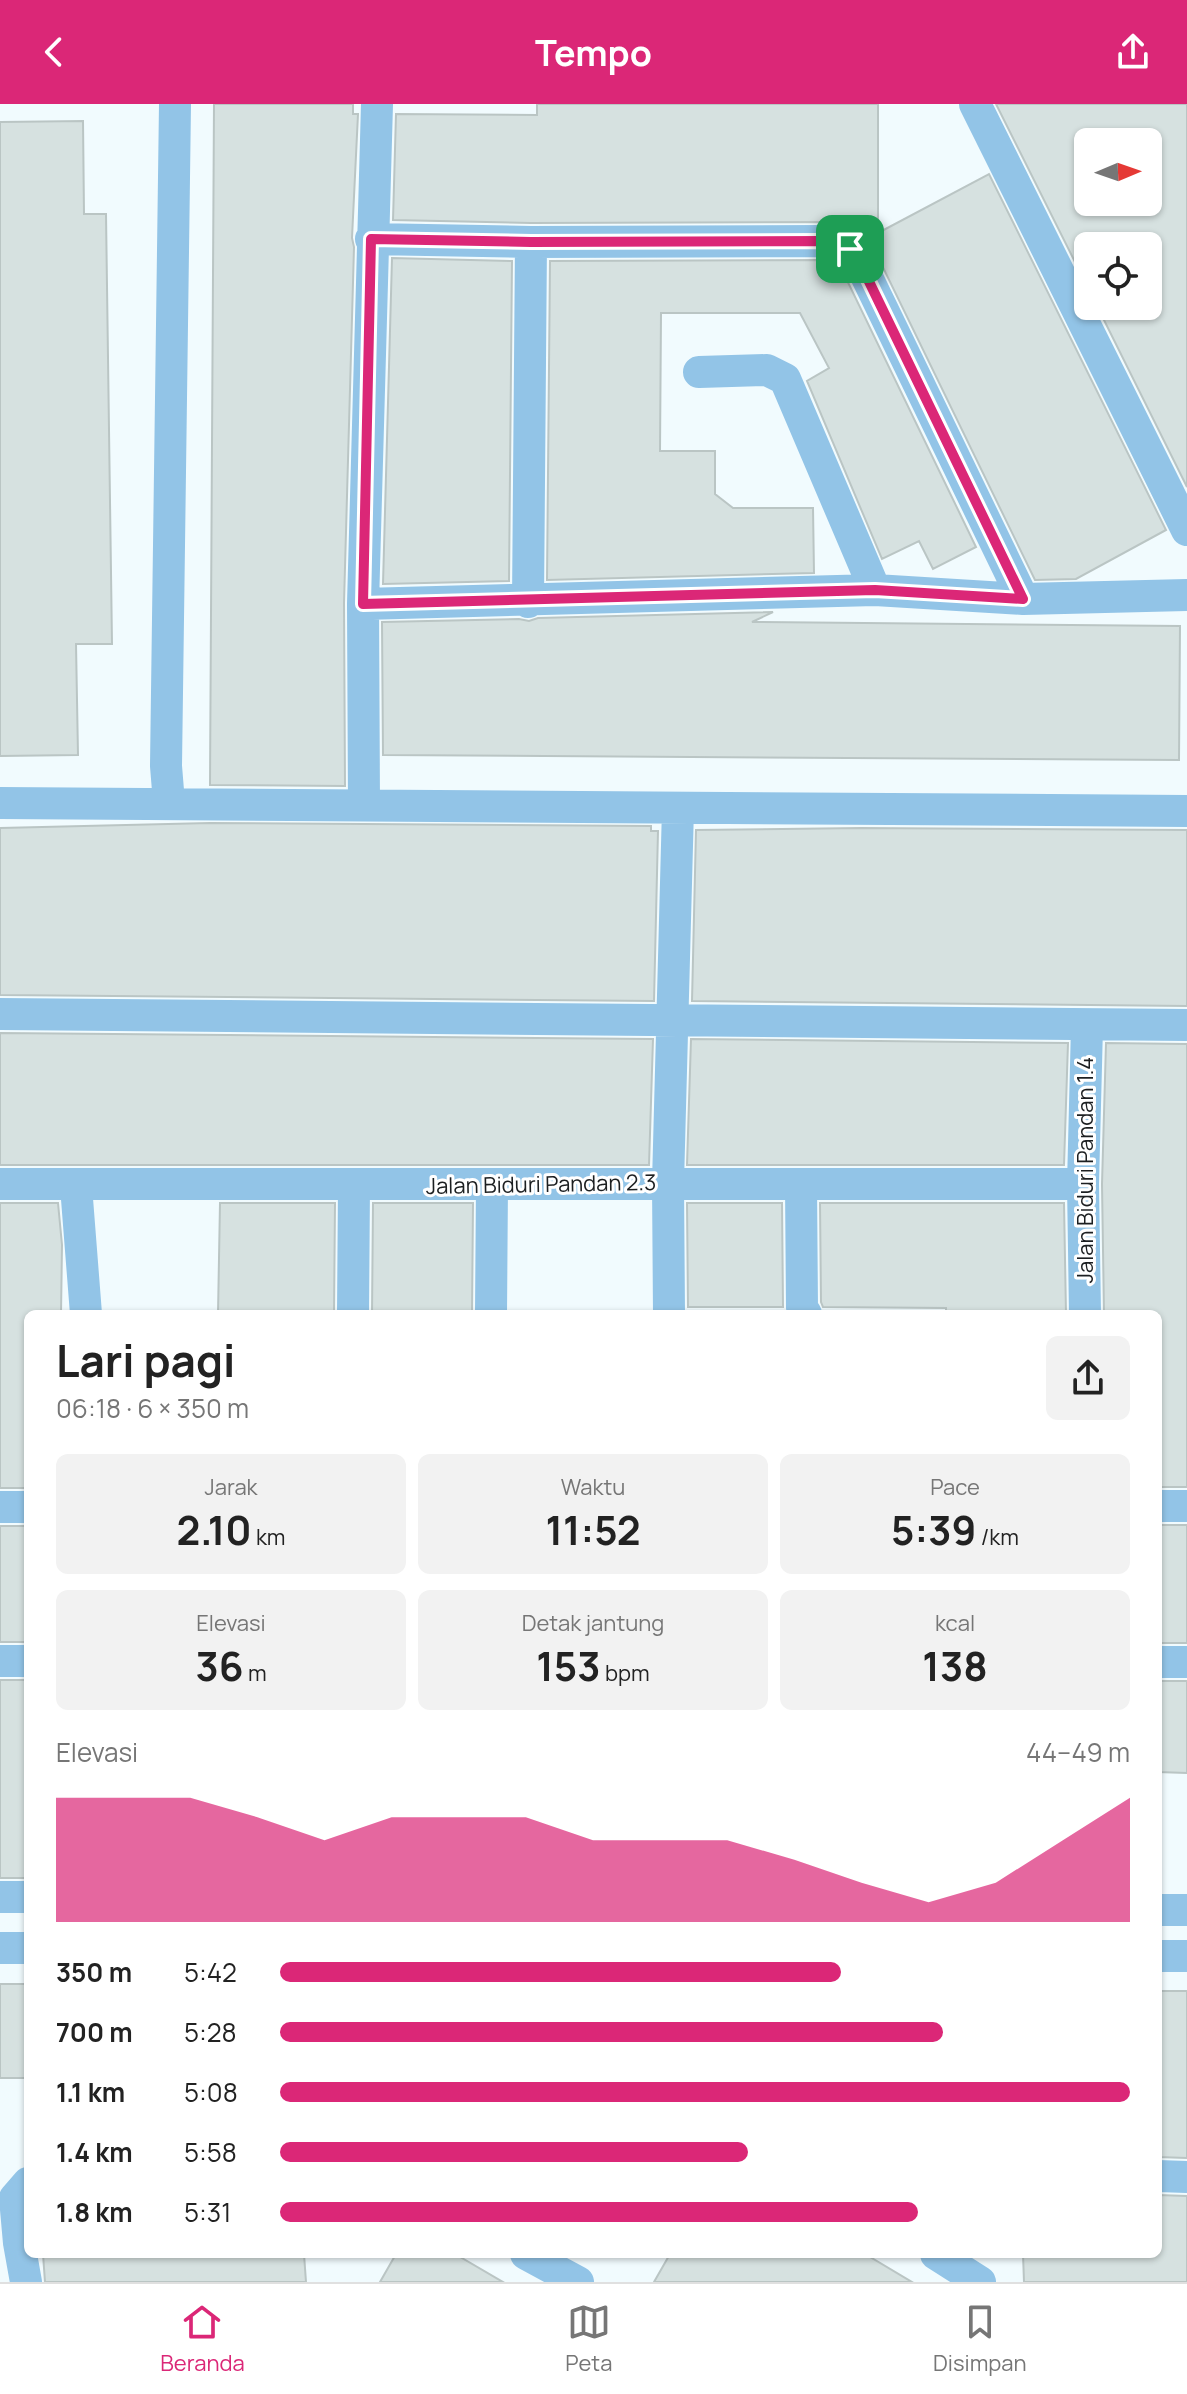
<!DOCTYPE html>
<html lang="id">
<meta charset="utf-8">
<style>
body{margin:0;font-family:Manrope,sans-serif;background:#f2f2f2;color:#222;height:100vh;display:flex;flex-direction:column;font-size:30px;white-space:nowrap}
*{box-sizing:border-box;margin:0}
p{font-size:26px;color:#767676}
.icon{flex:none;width:44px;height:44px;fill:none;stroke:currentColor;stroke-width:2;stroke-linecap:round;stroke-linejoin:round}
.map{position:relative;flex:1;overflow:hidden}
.panel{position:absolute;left:24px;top:1206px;width:1138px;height:948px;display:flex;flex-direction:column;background:#fff;border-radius:12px;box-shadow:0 2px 6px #0004}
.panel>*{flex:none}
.needle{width:52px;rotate:88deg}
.tools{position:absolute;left:1074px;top:24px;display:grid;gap:16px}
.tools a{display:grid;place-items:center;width:88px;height:88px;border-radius:12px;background:#fff;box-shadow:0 2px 6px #0004;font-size:40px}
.pin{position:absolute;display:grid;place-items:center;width:68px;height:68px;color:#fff;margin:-34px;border-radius:16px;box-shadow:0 4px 12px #0006}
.round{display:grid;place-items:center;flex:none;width:84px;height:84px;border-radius:12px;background:#f2f2f2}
.summary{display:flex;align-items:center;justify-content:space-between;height:136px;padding:0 32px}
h1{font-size:44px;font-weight:700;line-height:60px}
.stats{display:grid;grid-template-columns:repeat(3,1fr);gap:12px;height:136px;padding:8px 32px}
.stats div{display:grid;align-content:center;border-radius:12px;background:#f2f2f2;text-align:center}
.stats b{font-size:40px;font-weight:700}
.stats small{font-size:22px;font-weight:400}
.stats p{font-size:22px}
.chart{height:224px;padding:16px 32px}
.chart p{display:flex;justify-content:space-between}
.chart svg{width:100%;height:144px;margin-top:8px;fill:#db2777;opacity:.7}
ul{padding:0 32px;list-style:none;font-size:26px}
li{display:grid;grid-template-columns:128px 96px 1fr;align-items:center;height:60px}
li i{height:20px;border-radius:10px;background:#db2777}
header{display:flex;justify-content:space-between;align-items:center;height:104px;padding:0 32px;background:#db2777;color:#fff;font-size:36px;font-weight:700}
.menu{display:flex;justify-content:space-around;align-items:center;height:112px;border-top:2px solid #e0e0e0;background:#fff;font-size:22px;color:#767676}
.menu a{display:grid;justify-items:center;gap:4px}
.menu .active{color:#db2777}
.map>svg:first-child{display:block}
.building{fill:#d6e1e0;stroke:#bac5c4;stroke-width:2;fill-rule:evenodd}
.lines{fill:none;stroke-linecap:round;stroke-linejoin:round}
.street{stroke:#92c4e7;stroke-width:32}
.route-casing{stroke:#fff;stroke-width:16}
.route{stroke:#db2777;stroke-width:10}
.labels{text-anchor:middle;stroke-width:6;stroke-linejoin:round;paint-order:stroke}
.street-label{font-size:22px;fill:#1c1f21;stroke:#fff}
</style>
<header><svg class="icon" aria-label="back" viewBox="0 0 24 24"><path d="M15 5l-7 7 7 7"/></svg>Tempo<svg class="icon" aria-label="share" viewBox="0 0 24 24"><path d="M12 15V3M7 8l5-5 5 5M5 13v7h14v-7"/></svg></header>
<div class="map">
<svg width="1187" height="2178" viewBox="0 0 1187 2178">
<rect width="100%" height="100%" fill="#f1fbfe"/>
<path class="building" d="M214 0H353V10H358L352 134 354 143 344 499 345 682 210 681Z
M537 0H878V129L989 70 1166 426 1076 475 1035 476 877 151 866 135 848 124 823 118 531 119 393 116 396 10 537 11Z
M996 0H1187V383L1097 202H1148V142H1088V184ZM1088 38H1148V98H1088Z
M83 17 84 110H106L112 540H76L78 651 0 652V18Z
M392 154 512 157 509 477 383 480Z
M821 156 836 160 843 168 976 443 933 465 919 437 882 455 807 277 829 264 800 209H661L660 347H715V390L733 404H813L814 469 547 476 550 157Z
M773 508 752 518 1180 522 1179 656 383 651 382 518 519 515 529 517 538 514Z
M210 719 651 722V727H658L654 897 0 891V724Z
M861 724 1187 726V902L692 897 696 726Z
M0 929 653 935 649 1061H0Z
M691 935 1068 939 1064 1061H687Z
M1106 939 1187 940V1383H1158V1210H1104L1102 1080Z
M0 1099H58L62 1141 61 1210H28V1384H0Z
M220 1099H335L334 1210H218Z
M373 1099H473L472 1210H372Z
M687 1099H782L783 1203H688Z
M820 1099H1064L1066 1210H946V1204L823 1203 821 1198Z
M1158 1421H1187V1539H1158Z
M0 1422H28V1538H0Z
M0 1576H28V1774H0Z
M1158 1577H1187V1669L1158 1668Z
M0 1880H28V1974H0Z
M1158 1887H1187V2054L1158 2053Z
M1158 2091 1187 2092V2178H1024L1023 2150H1158Z
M43 2150H304L306 2178H45Z
M396 2150H455L503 2178H380Z
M670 2150H865L912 2178H654Z"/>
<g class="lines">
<path class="street" d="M975 0 1187 426
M371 135 531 138 823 137C841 140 851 143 860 159L1023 495
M699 268 767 266 785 275 875 486
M528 498 531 138
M363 500 875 486 1023 495 1187 491
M0 699 1187 707
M169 699 166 662 175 0
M364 701 363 500 377 0
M0 910 1187 921
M0 1080H1083
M801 1080 802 1204 806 1210
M76 1082 86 1210
M353 1210 354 1081
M491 1210 492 1080
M669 1210 668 1079 678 704
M1085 1210 1083 1080 1087 922
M1158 1402H1187
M0 1403H28
M0 1557H28
M1158 1558H1187
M0 1793H28
M1158 1806H1187
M0 1844H28
M1158 1852H1187
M1158 2072 1187 2073
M526 2150 578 2178
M936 2150 980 2178
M26 2178 19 2139 15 2094 28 2079"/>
</g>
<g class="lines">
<defs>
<path id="route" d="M371 135 531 138 823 137C841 140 851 143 860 159L1023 495 875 486 363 500Z"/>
</defs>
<use href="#route" class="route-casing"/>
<use href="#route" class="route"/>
</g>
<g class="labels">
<g class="street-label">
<text transform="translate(1085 1066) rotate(-90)" y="8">Jalan Biduri Pandan 1.4</text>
<text transform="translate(541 1080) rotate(-1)" y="8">Jalan Biduri Pandan 2.3</text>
</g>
</g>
</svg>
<div class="tools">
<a><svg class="needle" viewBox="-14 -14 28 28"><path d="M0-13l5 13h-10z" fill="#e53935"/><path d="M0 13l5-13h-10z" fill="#767676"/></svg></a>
<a><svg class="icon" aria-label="locate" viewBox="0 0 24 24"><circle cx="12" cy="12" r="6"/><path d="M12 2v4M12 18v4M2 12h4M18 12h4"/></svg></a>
</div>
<div class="pin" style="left:850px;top:145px;background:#1e9e55"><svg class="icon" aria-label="arrive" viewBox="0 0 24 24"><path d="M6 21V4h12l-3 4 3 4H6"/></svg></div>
<section class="panel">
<div class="summary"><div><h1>Lari pagi</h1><p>06:18 · 6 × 350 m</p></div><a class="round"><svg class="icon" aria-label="share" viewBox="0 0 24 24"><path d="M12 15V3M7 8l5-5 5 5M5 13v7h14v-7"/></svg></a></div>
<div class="stats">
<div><p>Jarak</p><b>2.10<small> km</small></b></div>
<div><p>Waktu</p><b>11:52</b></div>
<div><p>Pace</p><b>5:39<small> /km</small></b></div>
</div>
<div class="stats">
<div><p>Elevasi</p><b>36<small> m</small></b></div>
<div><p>Detak jantung</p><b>153<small> bpm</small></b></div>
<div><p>kcal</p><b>138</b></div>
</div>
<div class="chart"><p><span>Elevasi</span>44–49 m</p>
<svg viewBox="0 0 160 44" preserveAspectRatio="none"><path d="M0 44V6L10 6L20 6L30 12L40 19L50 12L60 12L70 12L80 19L90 19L100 19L110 25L120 32L130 38L140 32L150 19L160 6V44z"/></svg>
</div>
<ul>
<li><b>350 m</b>5:42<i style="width:66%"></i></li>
<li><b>700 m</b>5:28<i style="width:78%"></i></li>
<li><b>1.1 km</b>5:08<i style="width:100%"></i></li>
<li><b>1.4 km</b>5:58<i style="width:55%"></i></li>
<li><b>1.8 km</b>5:31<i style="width:75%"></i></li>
</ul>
</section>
</div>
<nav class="menu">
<a class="active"><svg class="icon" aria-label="home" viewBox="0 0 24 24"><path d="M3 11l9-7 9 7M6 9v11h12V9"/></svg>Beranda</a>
<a><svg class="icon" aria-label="map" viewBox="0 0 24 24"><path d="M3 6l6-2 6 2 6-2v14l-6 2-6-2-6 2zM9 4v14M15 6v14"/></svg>Peta</a>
<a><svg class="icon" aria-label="saved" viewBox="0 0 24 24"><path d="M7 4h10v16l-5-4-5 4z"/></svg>Disimpan</a>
</nav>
